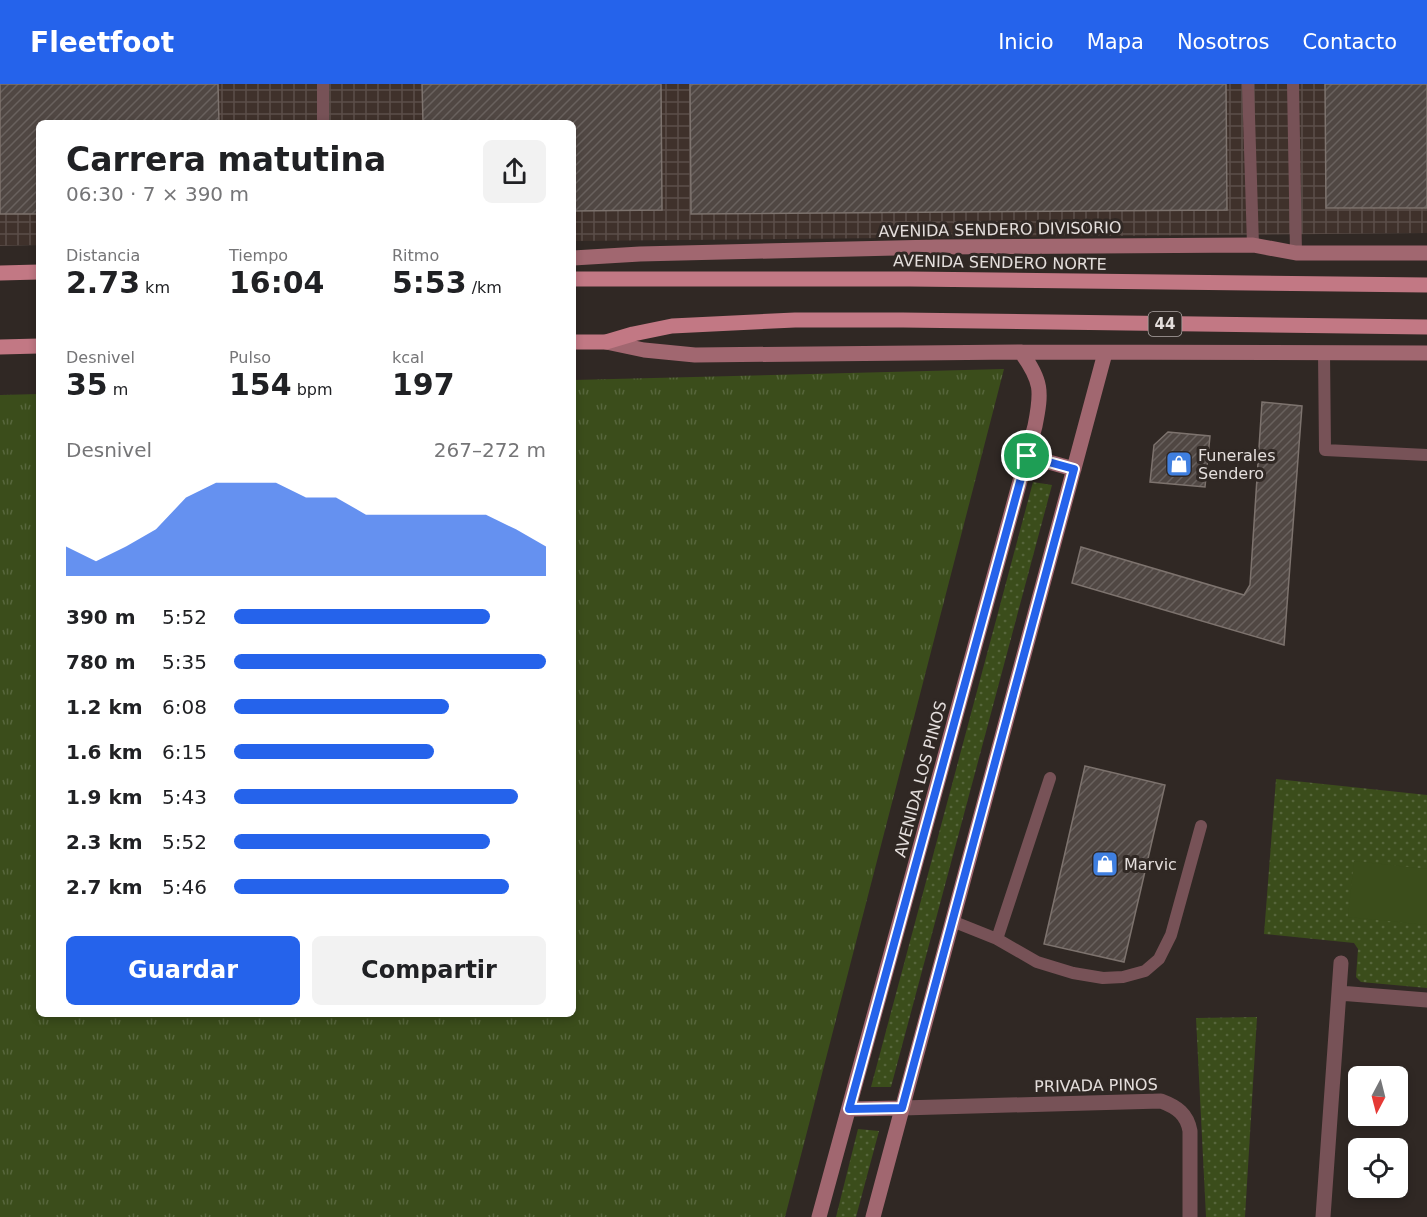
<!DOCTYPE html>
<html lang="es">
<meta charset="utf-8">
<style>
body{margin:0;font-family:"DejaVu Sans",sans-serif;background:#f2f2f2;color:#202124;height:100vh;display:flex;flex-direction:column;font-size:22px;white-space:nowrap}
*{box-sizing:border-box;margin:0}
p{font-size:20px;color:#757577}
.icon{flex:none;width:33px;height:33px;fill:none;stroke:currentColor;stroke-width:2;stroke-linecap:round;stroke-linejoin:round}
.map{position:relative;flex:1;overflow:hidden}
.drawer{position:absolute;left:36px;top:36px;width:540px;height:897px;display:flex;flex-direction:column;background:#fff;border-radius:9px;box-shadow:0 3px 9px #0003}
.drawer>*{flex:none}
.needle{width:39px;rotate:187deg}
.controls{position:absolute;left:1348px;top:982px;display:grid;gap:12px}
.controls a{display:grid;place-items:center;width:60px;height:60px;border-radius:9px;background:#fff;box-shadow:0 3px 9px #0003;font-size:30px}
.pin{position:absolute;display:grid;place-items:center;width:51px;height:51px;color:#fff;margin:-26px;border:3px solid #fff;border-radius:50%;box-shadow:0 2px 6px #0007}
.round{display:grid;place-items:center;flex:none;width:63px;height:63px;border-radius:9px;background:#f2f2f2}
.headline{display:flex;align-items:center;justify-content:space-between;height:102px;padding:0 30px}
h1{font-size:33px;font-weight:700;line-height:45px}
.figures{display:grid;grid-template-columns:repeat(3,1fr);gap:9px;height:102px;padding:6px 30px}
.figures div{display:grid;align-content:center}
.figures b{font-size:30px;font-weight:700}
.figures small{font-size:16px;font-weight:400}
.figures p{font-size:16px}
.chart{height:168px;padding:12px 30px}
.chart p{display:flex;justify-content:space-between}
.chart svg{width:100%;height:108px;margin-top:6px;fill:#2563eb;opacity:.7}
.button{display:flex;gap:12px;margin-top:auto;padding:12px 30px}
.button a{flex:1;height:69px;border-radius:9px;background:#2563eb;color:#fff;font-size:24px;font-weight:700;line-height:69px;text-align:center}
.button a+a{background:#f2f2f2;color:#202124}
ul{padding:0 30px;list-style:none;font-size:20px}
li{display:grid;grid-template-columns:96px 72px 1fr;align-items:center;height:45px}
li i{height:15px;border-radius:8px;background:#2563eb}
header{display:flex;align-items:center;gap:36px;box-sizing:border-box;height:84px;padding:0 30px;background:#2563eb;color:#fff}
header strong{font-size:28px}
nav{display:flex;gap:33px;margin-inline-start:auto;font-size:21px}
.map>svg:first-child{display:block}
.industrial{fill:url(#industrial-grid)}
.grass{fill:url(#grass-tufts)}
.park{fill:url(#park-dots)}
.garden{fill:#3b4d1b}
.building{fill:url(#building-hatch);stroke:#7d736e;stroke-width:1.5}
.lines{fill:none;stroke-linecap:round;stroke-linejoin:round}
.lane{stroke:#775257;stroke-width:12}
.street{stroke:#775257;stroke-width:15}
.secondary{stroke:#a16770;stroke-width:15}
.primary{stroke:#c27884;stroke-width:15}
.route-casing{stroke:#fff;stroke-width:12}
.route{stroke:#2563eb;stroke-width:8}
.labels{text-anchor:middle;stroke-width:6;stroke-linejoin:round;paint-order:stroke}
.shield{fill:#302824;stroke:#aea7a5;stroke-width:1.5}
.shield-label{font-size:15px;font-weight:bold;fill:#e4dedc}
.street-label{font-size:16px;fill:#e4dedc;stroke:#302824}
.poi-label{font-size:16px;fill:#e4dedc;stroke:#302824;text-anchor:start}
</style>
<header>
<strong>Fleetfoot</strong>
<nav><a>Inicio</a><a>Mapa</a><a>Nosotros</a><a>Contacto</a></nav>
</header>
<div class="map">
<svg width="1427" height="1133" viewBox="0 0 1427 1133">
<defs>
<pattern id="industrial-grid" width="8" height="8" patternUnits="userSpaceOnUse" patternTransform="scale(1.5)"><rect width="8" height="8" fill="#3f312b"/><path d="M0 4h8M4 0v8" fill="none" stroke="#5b4e49"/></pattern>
<pattern id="grass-tufts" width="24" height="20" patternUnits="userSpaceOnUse" patternTransform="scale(1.5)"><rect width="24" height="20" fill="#3b4d1b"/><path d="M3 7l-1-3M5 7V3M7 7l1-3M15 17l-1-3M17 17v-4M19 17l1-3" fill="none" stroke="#57663c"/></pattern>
<pattern id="park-dots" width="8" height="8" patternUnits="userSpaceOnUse" patternTransform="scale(1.5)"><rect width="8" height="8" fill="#3b4d1b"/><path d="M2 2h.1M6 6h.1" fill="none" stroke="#57663c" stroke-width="1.8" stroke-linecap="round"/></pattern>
<pattern id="building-hatch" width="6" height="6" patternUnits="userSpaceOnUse" patternTransform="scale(1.5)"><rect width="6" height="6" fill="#504743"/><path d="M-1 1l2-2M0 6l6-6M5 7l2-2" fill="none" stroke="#69615e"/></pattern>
</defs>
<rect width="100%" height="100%" fill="#302824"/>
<path class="industrial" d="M0 0H1427V149L573 157V39H39V161L0 162Z"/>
<path class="grass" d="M1004 285 785 1133H0V311L39 310V930H573V296Z"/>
<path class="park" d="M1033 398 1052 401 891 1003H871Z
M1276 695 1427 711V904L1361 898 1356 893 1358 865 1354 859 1264 850Z
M1257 933 1245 1133H1206L1196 934Z
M858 1045 879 1047 856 1133H836Z"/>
<path class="garden" d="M1354 777 1427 785V841L1348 833Z"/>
<path class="building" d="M0 0H218L219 39H39V130H0Z
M422 0H661L662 126 573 127V39H423Z
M690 0H1226L1227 126 691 130Z
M1325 0H1427V124H1326Z
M1262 318 1302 322 1284 561 1072 499 1081 463 1244 511 1250 501Z
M1168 348 1210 352 1205 403 1150 398 1154 361Z
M1085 682 1165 701 1124 878 1044 860Z"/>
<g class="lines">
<path class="lane" d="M1248 0 1253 161
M1293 0 1296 169
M323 39V0
M1324 269 1325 366 1427 371
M952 837 997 855 1037 878 1073 889 1103 894 1123 893 1145 887 1159 875 1171 851 1201 742
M997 855 1050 694"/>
<path class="street" d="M1339 909 1427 916
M902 1024 1161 1017C1177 1023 1187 1030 1190 1047V1133
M1323 1133 1341 879"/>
<path class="secondary" d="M573 174 640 170 937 163 1253 161 1296 169H1427
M606 258 644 266 695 271 1021 268 1427 269
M1027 372 1074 385
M849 1025 902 1024
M819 1133 1035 342C1042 307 1042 297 1021 268
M873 1133 1105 269"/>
<path class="primary" d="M0 189 39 188
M573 195H910L1427 201
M573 258H606L633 250 672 242 795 236H903L1427 243
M0 263 39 262"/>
</g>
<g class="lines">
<defs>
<path id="route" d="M1027 372 1074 385 902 1024 849 1025Z"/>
</defs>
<use href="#route" class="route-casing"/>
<use href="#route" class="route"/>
</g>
<defs>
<symbol id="shop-square" viewBox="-11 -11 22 22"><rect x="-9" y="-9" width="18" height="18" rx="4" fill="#3f7fe0" stroke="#302824"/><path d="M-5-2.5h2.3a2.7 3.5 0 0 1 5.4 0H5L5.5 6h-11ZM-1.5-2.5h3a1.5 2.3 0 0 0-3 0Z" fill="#fff"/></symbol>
</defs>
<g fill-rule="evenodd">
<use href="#shop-square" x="1164" y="365" width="30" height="30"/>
<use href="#shop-square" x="1090" y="765" width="30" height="30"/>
</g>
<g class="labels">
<rect class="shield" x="1148.5" y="228" width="33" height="24" rx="4.5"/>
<g class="shield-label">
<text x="1165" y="245">44</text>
</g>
<g class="street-label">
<text transform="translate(1000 145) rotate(-1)" y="6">AVENIDA SENDERO DIVISORIO</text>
<text transform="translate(1000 178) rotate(1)" y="6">AVENIDA SENDERO NORTE</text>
<text transform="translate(920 695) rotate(-75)" y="6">AVENIDA LOS PINOS</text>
<text transform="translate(1096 1001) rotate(-1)" y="6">PRIVADA PINOS</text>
</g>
<g class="poi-label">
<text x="1198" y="377">Funerales<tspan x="1198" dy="18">Sendero</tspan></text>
<text x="1124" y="786">Marvic</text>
</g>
</g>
</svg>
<div class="controls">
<a><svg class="needle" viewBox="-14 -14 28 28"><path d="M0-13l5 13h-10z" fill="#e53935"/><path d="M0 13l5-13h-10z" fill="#757577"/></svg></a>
<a><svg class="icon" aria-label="locate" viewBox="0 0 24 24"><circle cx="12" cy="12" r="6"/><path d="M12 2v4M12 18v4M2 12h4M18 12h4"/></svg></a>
</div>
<div class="pin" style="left:1027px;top:372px;background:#1e9e55"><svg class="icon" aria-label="arrive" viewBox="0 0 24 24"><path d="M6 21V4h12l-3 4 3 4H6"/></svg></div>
<section class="drawer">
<div class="headline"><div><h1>Carrera matutina</h1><p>06:30 · 7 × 390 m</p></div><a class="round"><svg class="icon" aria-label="share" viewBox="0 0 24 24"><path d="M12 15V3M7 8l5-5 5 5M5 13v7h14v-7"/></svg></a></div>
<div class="figures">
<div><p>Distancia</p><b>2.73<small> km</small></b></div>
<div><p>Tiempo</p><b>16:04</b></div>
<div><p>Ritmo</p><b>5:53<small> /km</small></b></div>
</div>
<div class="figures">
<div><p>Desnivel</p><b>35<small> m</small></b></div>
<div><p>Pulso</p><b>154<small> bpm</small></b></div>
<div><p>kcal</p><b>197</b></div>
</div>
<div class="chart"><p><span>Desnivel</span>267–272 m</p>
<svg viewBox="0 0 160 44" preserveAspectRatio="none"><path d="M0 44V32L10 38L20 32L30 25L40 12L50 6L60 6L70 6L80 12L90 12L100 19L110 19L120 19L130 19L140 19L150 25L160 32V44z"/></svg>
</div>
<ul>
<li><b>390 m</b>5:52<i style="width:82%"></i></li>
<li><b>780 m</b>5:35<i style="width:100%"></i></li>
<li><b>1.2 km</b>6:08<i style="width:69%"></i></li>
<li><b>1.6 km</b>6:15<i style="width:64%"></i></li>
<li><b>1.9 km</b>5:43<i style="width:91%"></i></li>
<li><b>2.3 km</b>5:52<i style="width:82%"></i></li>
<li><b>2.7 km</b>5:46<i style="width:88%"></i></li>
</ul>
<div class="button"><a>Guardar</a><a>Compartir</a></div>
</section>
</div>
